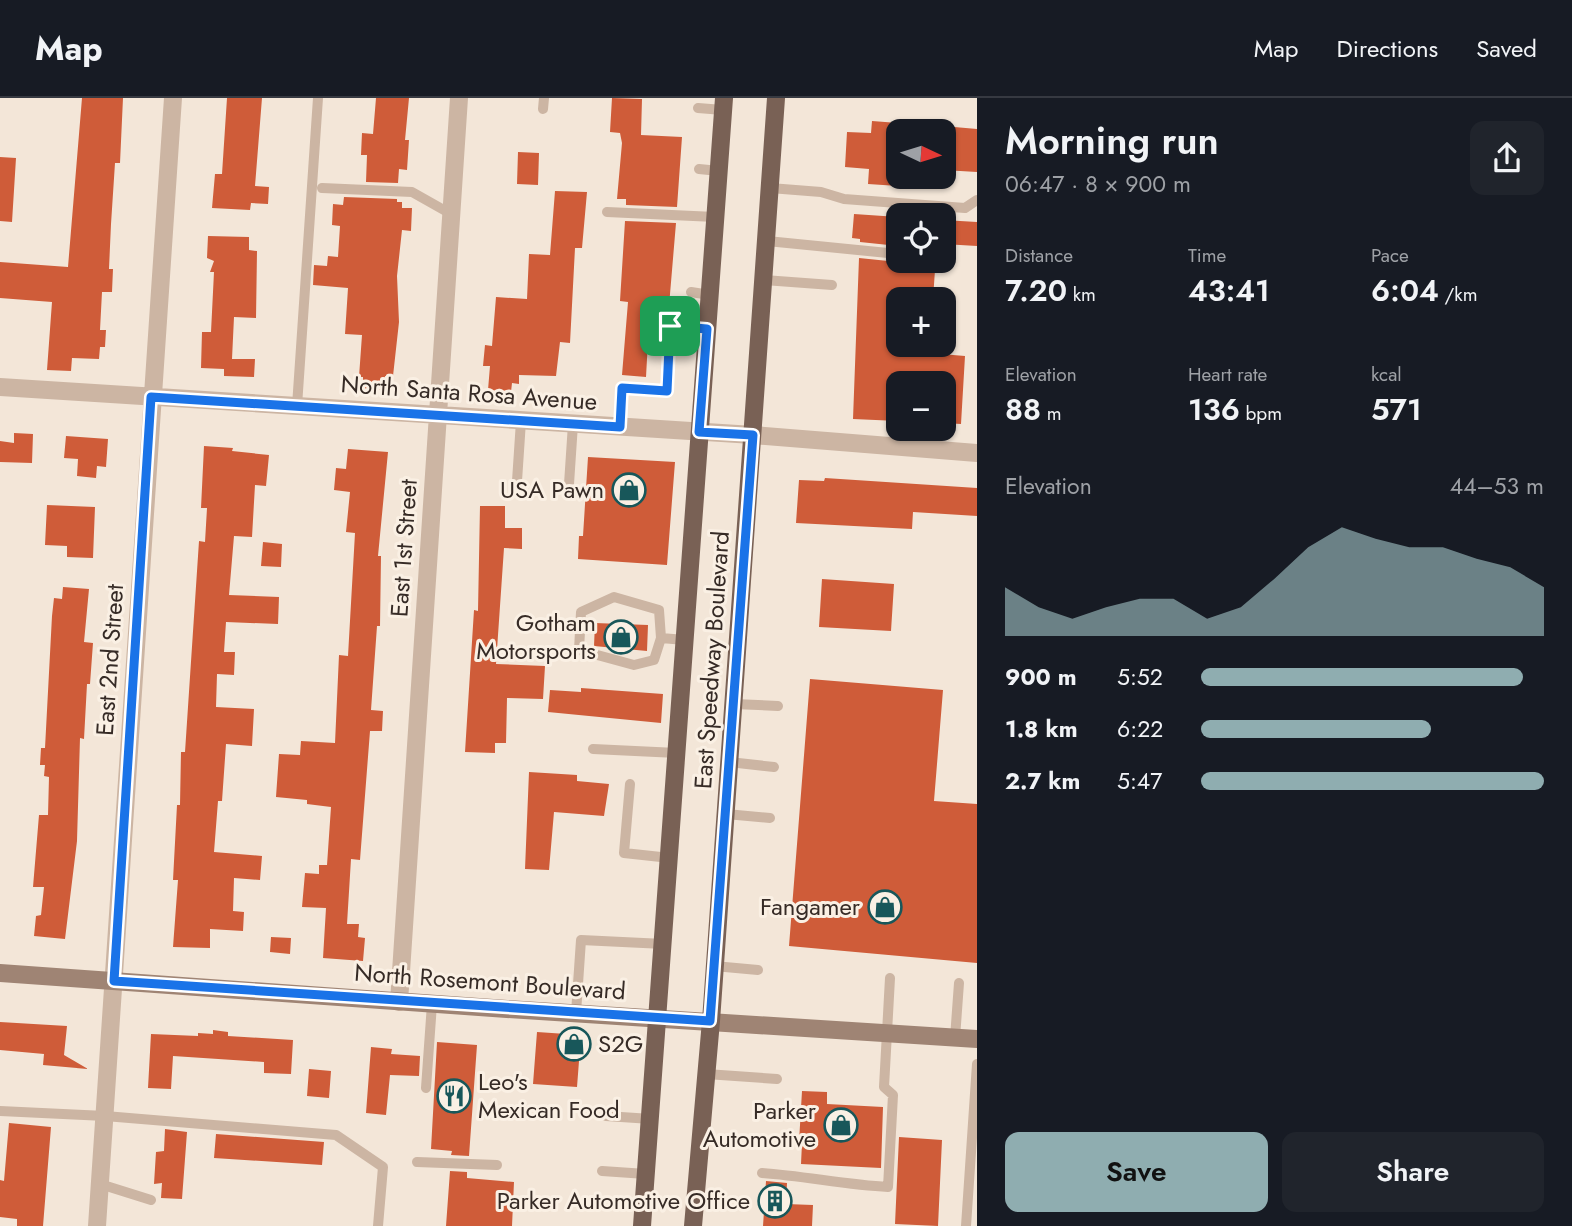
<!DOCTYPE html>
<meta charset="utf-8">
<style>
body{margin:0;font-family:Jost,sans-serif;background:#20242c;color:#f1f3f6;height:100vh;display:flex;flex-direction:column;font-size:26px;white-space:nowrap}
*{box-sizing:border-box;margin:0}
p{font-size:23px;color:#9ea1a6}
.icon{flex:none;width:38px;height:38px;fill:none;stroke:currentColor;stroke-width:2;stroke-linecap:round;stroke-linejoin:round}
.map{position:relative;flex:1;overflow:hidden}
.details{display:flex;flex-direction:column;background:#171b24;width:595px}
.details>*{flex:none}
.needle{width:46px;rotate:94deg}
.fabs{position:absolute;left:886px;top:21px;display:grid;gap:14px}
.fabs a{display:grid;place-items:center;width:70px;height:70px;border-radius:14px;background:#171b24;box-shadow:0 2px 5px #0004;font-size:35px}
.pin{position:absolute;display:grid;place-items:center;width:60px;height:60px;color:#fff;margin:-30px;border-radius:14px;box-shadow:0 4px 10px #0006}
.round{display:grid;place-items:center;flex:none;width:74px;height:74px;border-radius:14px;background:#20242c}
.headline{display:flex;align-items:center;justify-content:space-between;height:119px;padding:0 28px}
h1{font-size:38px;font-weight:600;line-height:52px}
.metrics{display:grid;grid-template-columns:repeat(3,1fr);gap:10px;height:119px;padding:7px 28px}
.metrics div{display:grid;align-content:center}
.metrics b{font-size:30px;font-weight:600}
.metrics small{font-size:19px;font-weight:400}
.metrics p{font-size:19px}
.chart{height:196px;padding:14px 28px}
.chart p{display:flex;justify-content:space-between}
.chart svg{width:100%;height:126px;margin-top:7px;fill:#8fadb0;opacity:.7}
.action{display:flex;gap:14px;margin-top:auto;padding:14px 28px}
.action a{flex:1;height:80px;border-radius:14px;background:#8fadb0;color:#111;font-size:28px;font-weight:600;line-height:80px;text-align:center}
.action a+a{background:#20242c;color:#f1f3f6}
ul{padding:0 28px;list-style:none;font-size:23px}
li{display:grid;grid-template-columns:112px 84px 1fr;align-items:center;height:52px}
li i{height:18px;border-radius:9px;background:#8fadb0}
header{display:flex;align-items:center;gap:42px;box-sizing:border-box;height:98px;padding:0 35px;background:#171b24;border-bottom:2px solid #363941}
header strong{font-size:33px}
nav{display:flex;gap:38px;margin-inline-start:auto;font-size:24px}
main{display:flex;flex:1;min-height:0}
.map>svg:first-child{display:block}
.building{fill:#cf5c39}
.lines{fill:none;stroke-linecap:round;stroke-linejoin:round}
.lane{stroke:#ccb5a3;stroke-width:10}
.street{stroke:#ccb5a3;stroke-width:18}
.secondary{stroke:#9f8474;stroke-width:18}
.primary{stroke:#796155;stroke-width:18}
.route-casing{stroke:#fff;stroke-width:14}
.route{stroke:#1a73e8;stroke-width:9}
.labels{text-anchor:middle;stroke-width:6;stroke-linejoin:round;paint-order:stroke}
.street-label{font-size:24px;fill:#362b26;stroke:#faf0e4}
.poi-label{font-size:24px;fill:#362b26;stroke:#faf0e4;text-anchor:end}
</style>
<header>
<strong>Map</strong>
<nav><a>Map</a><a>Directions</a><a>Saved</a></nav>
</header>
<main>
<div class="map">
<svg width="977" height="1128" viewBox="0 0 977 1128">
<rect width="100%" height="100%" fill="#f3e6d8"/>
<path class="building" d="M82 0H123L120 65H115L111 126 109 171H113L112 194H102L100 232H106L105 249H100L99 261 72 260 71 273 47 272 52 204 0 200V164L68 169Z
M227 0H262L255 88 269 89 268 106 251 105 250 112 212 110 215 76H222Z
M376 0H409L405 42H409L407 72 399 71 398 85 366 84 367 57H361L362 35 373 36Z
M612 0 642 1 641 37 682 39 677 109 626 107V101H617L622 45 620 35 610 34Z
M872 23 898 25V88L868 86 869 71 845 69 847 34 871 35Z
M943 28 977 31V74L943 72Z
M518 54 539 55 538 87 517 86Z
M0 59 16 60 12 124 0 123Z
M555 93 587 94 582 150H575L570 245 560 244 556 278 519 277V286L512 285 511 294 488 292 490 268H483L485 247 492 248 496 199 527 201 529 156 550 157Z
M344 99 397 101V104H402V110H412L411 133 402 132 397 178 399 224 393 278H385L384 292 363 290V279H359L362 237 345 236 348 190 313 187 314 167 327 168 328 158 338 159 340 128 332 127 333 106 343 107Z
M854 116 898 119V148L860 144V141L852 140Z
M943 122 977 124V148L943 146Z
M625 123 676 125 669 208 650 206 646 279 622 277 628 204 620 203Z
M208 138 249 139V152L257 153 256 220 234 219 232 261H255L254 279 224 278V271L201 270 202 234H211L214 174H210L214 163 207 160Z
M859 160 898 164V169L935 172 933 201H898V247H930L929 255 965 258 961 326 943 325V285H898V323L853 321Z
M14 335 33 336 32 365 0 364V343L14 345Z
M66 338 108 341 106 369 97 368 96 380 77 378 78 361 64 360Z
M204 348 233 350 232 353 269 357 266 388 255 387 252 439 234 438 229 497 279 499 278 526 226 524 224 554H235L234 577 217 576 216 609 254 611 252 648 226 646 222 703H218L214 754 262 758 260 782 234 780 233 813 244 814 243 833 210 831V850L173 849 178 782H173L177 707H180L181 654H185L199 443 205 444 207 410H201Z
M348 351 388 354 378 458H381L380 528H377L371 612 383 613 382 633H370L360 762 351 761 347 826H359L358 839 365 840 363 863 323 860 326 810 302 809 305 775 319 776V767H327L331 709 307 706V702L276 699 279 656 300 657 301 643 335 645 339 557 348 558 355 435 346 434 350 394 334 392 336 370 346 371Z
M588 359 675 364 667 467 578 461 579 438H583Z
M825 380 977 390V418L913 414 912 431 796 425 799 382 824 383Z
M47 407 95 409 93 460 67 459V448L45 447Z
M480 408H505V430H522V451L504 450 496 566 545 568 543 601 507 600 506 645H495V655L465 654 474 512 478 513Z
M263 444 282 446 281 469 261 468Z
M822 481 894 486 891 533 819 529Z
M63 489 89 491 84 544 93 545 90 586H87L84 641 80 640 77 743 65 841 34 838 36 818 41 817 44 789H33L39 717H48L49 679 44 678 45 667H40L41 650H45L52 518 54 500 62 501Z
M595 525 648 527 647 553 594 548Z
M810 581 943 592 934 703 977 706V865L789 848Z
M581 590 663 596 661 625 548 614 550 592 581 594Z
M529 674 577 677V683L609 686 604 718 554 714 549 772 525 771Z
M271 839 291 840 290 856 270 854Z
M0 924 67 928 64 957 88 971 43 967 44 956 0 952Z
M213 932 228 934V938L293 942 291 976 264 975V964L173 958 171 991 148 990 151 936 198 938V935L213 936Z
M537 934 581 937 577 989 533 986Z
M437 944 477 947 469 1058 451 1057 452 1053 431 1051Z
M371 949 392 951 391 956 420 958 419 978 390 977 386 1017 366 1015Z
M309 971 331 973 329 1000 307 998Z
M802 993 827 994V1006L883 1009 881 1070 801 1066 802 1045 799 1044Z
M9 1025 51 1029 43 1128H17V1121L0 1119V1082L4 1083Z
M165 1031 187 1034 182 1101 161 1100 162 1085 154 1086 156 1054 164 1053Z
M216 1036 324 1044 322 1067 214 1060Z
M899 1039 942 1042 938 1128 895 1126Z
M450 1073 467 1074V1080L514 1084 512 1128H446Z
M766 1083 787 1085 786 1106 813 1107 812 1128H763Z"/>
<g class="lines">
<path class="lane" d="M698 10 723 12
M543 11 544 0
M699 71 719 73
M322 90 412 94 451 116
M770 90 821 94 844 101 965 110 977 102
M607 114 715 119
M767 143 898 156
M764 182 832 187
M691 194 710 197
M297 308 318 0
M620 329 622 290 667 293 670 228 707 231
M517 383 521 323
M569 386 573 326
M661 540 659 512 614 499 581 514 579 552 634 567 654 562 661 540 685 542
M734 606 778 608
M593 651 677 655
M729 664 774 669
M630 686 624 755 670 760
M726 716 770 720
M714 868 758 872
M576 915 581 842 664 846
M955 940 959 885
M706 976 777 981
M426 990 432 906
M0 1013 105 1018 336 1037 383 1069 378 1128
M606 1018 651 1021
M417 1064 497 1067
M602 1073 646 1076
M762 1075C805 1078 846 1087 888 1089L893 997 884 989 890 880
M100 1086 151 1102
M966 1128 977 966"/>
<path class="street" d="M0 289 753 337 977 355
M399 904 459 0
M97 1128 173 0"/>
<path class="secondary" d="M0 875 507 911 977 941"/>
<path class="primary" d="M642 1128 724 0
M693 1128 711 923 776 0"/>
</g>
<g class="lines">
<defs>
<path id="route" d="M670 228 707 231 699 334 753 337 710 923 114 883 151 299 620 329 622 290 667 293Z"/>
</defs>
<use href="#route" class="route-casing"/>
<use href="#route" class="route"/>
</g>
<defs>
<symbol id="shop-ring" viewBox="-11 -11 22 22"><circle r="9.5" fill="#faf0e4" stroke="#18575a" stroke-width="1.5"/><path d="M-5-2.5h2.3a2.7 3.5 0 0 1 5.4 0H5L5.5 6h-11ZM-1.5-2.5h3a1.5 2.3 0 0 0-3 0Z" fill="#18575a"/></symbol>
<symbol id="restaurant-ring" viewBox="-11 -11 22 22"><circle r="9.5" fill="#faf0e4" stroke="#18575a" stroke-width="1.5"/><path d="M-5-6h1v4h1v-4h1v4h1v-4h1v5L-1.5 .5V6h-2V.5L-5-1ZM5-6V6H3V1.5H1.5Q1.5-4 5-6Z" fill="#18575a"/></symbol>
<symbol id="building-ring" viewBox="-11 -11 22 22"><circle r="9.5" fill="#faf0e4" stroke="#18575a" stroke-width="1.5"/><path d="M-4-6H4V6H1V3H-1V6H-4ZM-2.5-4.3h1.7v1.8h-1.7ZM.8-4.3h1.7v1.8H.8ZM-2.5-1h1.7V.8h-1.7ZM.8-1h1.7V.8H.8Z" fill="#18575a"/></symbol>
</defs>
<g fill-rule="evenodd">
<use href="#shop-ring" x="610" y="373" width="38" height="38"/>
<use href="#shop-ring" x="602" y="520" width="38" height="38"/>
<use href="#shop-ring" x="866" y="790" width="38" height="38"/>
<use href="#shop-ring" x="555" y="927" width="38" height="38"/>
<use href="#restaurant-ring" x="435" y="979" width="38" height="38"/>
<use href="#shop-ring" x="822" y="1008" width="38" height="38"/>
<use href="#building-ring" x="756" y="1084" width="38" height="38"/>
</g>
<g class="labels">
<g class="street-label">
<text transform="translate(469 295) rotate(4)" y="8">North Santa Rosa Avenue</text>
<text transform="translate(404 450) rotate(-86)" y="8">East 1st Street</text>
<text transform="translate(110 562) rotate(-86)" y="8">East 2nd Street</text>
<text transform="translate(712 562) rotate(-86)" y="8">East Speedway Boulevard</text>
<text transform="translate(490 884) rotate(4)" y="8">North Rosemont Boulevard</text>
</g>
<g class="poi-label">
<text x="604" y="400">USA Pawn</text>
<text x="596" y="533">Gotham<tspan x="596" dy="28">Motorsports</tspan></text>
<text x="860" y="817">Fangamer</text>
<text x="598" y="954" text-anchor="start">S2G</text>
<text x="478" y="992" text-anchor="start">Leo's<tspan x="478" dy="28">Mexican Food</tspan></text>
<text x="816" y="1021">Parker<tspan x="816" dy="28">Automotive</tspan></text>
<text x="750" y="1111">Parker Automotive Office</text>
</g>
</g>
</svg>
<div class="fabs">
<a><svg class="needle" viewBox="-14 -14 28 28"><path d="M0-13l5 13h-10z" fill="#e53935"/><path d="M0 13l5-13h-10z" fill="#9ea1a6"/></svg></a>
<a><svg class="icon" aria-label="locate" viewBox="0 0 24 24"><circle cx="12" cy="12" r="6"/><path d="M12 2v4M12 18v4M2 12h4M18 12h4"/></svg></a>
<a>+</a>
<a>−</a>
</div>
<div class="pin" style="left:670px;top:228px;background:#1e9e55"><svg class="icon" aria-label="arrive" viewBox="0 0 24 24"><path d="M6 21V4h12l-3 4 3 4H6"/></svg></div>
</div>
<section class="details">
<div class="headline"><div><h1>Morning run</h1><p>06:47 · 8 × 900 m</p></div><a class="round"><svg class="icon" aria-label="share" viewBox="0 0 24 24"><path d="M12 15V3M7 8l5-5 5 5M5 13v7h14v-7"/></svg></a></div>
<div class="metrics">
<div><p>Distance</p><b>7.20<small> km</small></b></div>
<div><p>Time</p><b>43:41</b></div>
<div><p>Pace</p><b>6:04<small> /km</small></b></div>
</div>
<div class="metrics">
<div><p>Elevation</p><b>88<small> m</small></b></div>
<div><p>Heart rate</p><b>136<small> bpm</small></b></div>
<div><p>kcal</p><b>571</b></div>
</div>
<div class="chart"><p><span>Elevation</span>44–53 m</p>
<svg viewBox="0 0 160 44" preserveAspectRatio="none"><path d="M0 44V27L10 34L20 38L30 34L40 31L50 31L60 38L70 34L80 24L90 13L100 6L110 10L120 13L130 13L140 17L150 20L160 27V44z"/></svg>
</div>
<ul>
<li><b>900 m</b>5:52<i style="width:94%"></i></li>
<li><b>1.8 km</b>6:22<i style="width:67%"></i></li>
<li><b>2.7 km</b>5:47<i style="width:100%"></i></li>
</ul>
<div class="action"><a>Save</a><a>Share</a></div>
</section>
</main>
